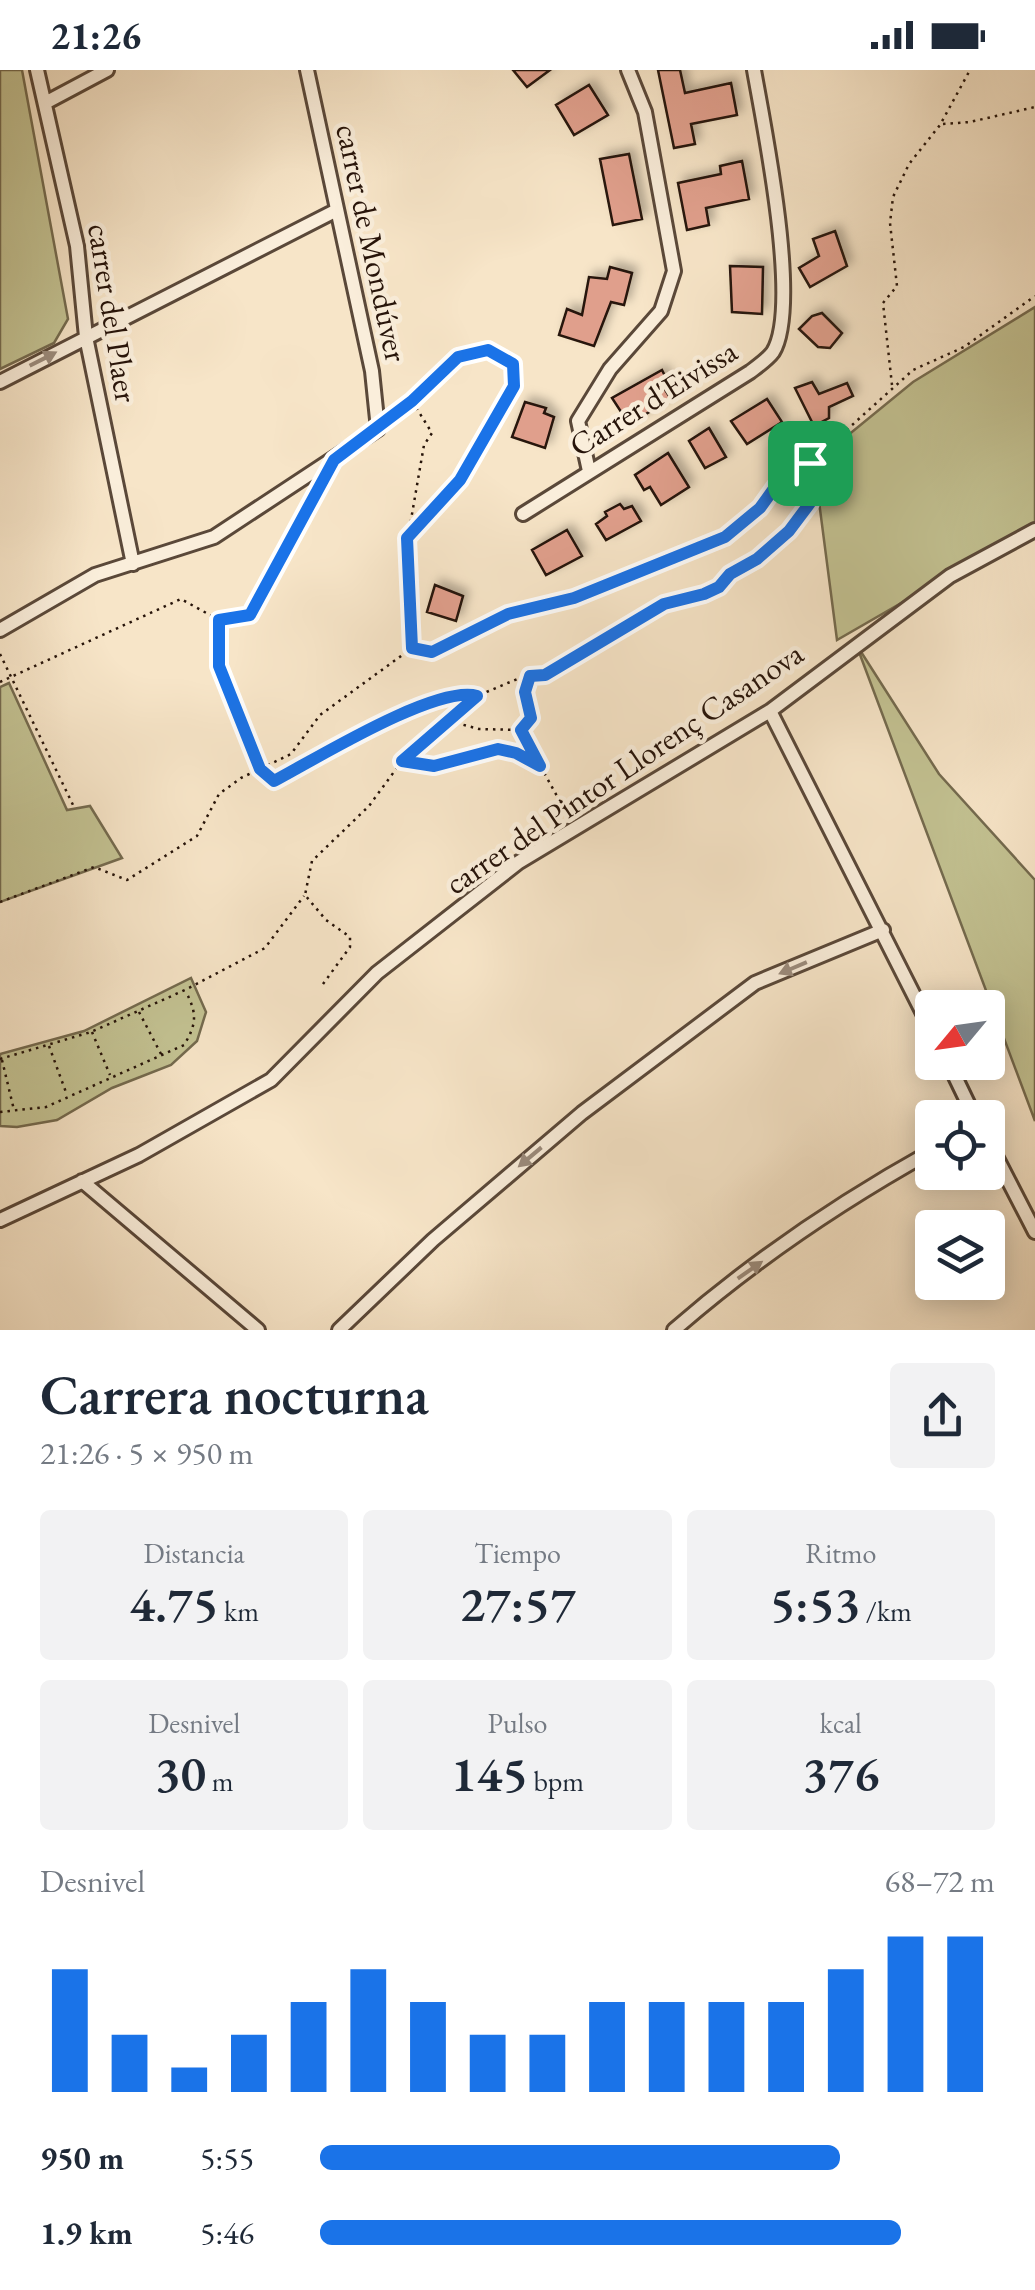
<!DOCTYPE html>
<html lang="es">
<meta charset="utf-8">
<style>
body{margin:0;font-family:"EB Garamond",serif;background:#f2f2f3;color:#1f2937;height:100vh;display:flex;flex-direction:column;font-size:38px;white-space:nowrap}
*{box-sizing:border-box;margin:0}
p{font-size:32px;color:#747a83}
.icon{flex:none;width:55px;height:55px;fill:none;stroke:currentColor;stroke-width:2;stroke-linecap:round;stroke-linejoin:round}
.map{position:relative;height:1260px;overflow:hidden}
.drawer{display:flex;flex-direction:column;background:#fff;flex:1}
.drawer>*{flex:none}
.needle{width:65px;rotate:241deg}
.tools{position:absolute;left:915px;top:920px;display:grid;gap:20px}
.tools a{display:grid;place-items:center;width:90px;height:90px;border-radius:10px;background:#fff;box-shadow:0 5px 25px #0003;font-size:50px}
.pin{position:absolute;display:grid;place-items:center;width:85px;height:85px;color:#fff;margin:-42px;border-radius:20px;box-shadow:0 5px 15px #0006}
.round{display:grid;place-items:center;flex:none;width:105px;height:105px;border-radius:10px;background:#f2f2f3}
.overview{display:flex;align-items:center;justify-content:space-between;height:170px;padding:0 40px}
h1{font-size:55px;font-weight:600;line-height:75px}
.stats{display:grid;grid-template-columns:repeat(3,1fr);gap:15px;height:170px;padding:10px 40px}
.stats div{display:grid;align-content:center;border-radius:10px;background:#f2f2f3;text-align:center}
.stats b{font-size:50px;font-weight:600}
.stats small{font-size:28px;font-weight:400}
.stats p{font-size:28px}
.chart{height:280px;padding:20px 40px}
.chart p{display:flex;justify-content:space-between}
.chart svg{width:100%;height:180px;margin-top:10px;stroke:#1a73e8;stroke-width:6}
ul{padding:0 40px;list-style:none;font-size:32px}
li{display:grid;grid-template-columns:160px 120px 1fr;align-items:center;height:75px}
li i{height:25px;border-radius:12px;background:#1a73e8}
.status{display:flex;justify-content:space-between;align-items:center;height:70px;padding:0 50px;background:#fff;direction:ltr}
.status svg{height:28px;fill:currentColor}
.map>svg:first-child{display:block}
.green{fill:#c3c292;stroke:#746a4e;stroke-width:2.5}
.building{fill:#e09f8c;stroke:#261309;stroke-width:2.5;filter:url(#shadow)}
.lines{fill:none;stroke-linecap:round;stroke-linejoin:round}
.minor-casing{stroke:#5a4839;stroke-width:18}
.path{stroke:#261309;stroke-width:2.5;stroke-dasharray:2.5 5;stroke-linecap:butt}
.minor{stroke:#faeedb;stroke-width:12}
.oneway{fill:#9b8b7c}
.route-casing{stroke:#fff;stroke-width:20}
.route{stroke:#1a73e8;stroke-width:12}
.labels{text-anchor:middle;stroke-width:9;stroke-linejoin:round;paint-order:stroke}
.street-label{font-size:32px;fill:#261309;stroke:#faeedb}
</style>
<div class="status"><b>21:26</b><svg viewBox="0 0 49 12"><path d="M0 12V9h3v3zM5 12V6h3v6zM10 12V3h3v9zM15 12V0h3v12zM26 1h20v11H26zM47 4h2v5h-2z"/></svg></div>
<div class="map">
<svg width="1035" height="1260" viewBox="0 0 1035 1260">
<defs>
<filter id="shadow"><feDropShadow dx="5.5" dy="-5.5" stdDeviation="5" flood-color="#0004"/></filter>
</defs>
<rect width="100%" height="100%" fill="#f7e5c8"/>
<filter id="stains"><feTurbulence type="fractalNoise" baseFrequency=".002" numOctaves="4"/><feColorMatrix values="0 0 0 0 .2 0 0 0 0 .09 0 0 0 0 .02 0 0 0 .5 -.17"/></filter>
<radialGradient id="worn" r=".72"><stop offset=".6" stop-color="#630" stop-opacity="0"/><stop offset="1" stop-color="#630" stop-opacity=".3"/></radialGradient>
<path class="green" d="M0 0H22L68 249 54 273 0 299Z
M1035 237V456L837 570 814 393 913 312Z
M856 574 939 704 1035 810V1051Z
M9 613 67 740 90 736 122 788 0 832V617Z
M191 908 206 942 197 971 171 995 112 1018 57 1050 17 1057 0 1056V984L84 961Z"/>
<path class="building" d="M513 0H550L527 17Z
M658 0H680L685 23 731 13 737 45 691 54 695 74 674 78Z
M589 15 608 45 574 65 556 35Z
M629 84 642 149 613 155 600 89Z
M742 91 749 129 706 138 709 155 687 160 678 113 721 104 720 96Z
M835 161 847 196 810 217 799 198 819 186 813 169Z
M730 196 763 197 762 244 732 242Z
M610 197 632 203 624 235 611 232 594 276 559 265 567 239 582 245 589 207 607 209Z
M822 243 842 263 830 278 818 277 799 259 812 246Z
M662 300 669 314 664 318 671 329 629 354 612 328Z
M812 312 819 324 847 313 853 326 829 337V348L814 356 795 318Z
M767 329 782 352 747 374 731 351Z
M525 332 546 338 544 343 554 347 545 378 512 367Z
M709 358 726 387 705 398 689 371Z
M668 383 689 417 661 435 650 417 644 420 635 405Z
M620 434 624 439 632 436 641 451 606 470 596 454 607 446 605 442Z
M567 460 582 486 546 505 532 480Z
M435 515 463 526 456 551 427 542Z"/>
<g class="lines">
<defs>
<path id="minor" d="M37 0 77 176 86 267 133 494
M45 33 107 0
M0 312 335 141
M589 401 578 351 610 299 661 241 674 201 645 42 628 0
M523 444 750 302C758 296 768 289 773 282 801 236 764 57 754 0
M0 560 95 505 214 467 378 359 372 301 307 0
M770 641 932 961
M948 992 975 1048
M988 1071 1035 1162
M82 1111 258 1260
M0 1150 139 1085 271 1010 377 903 519 792 770 641 950 506 1035 460
M339 1260 433 1170 582 1043 755 913 883 860
M674 1260C752 1192 842 1131 932 1081"/>
</defs>
<use href="#minor" class="minor-casing"/>
<path class="path" d="M943 54 970 52 1035 37
M892 315 883 233 897 216 890 153 893 127 909 94 940 55 970 0
M408 467 424 375 432 363 412 331
M219 551V596L260 699 274 711C315 690 436 614 477 626
M413 579 432 582 508 544 574 528 725 467 761 438 783 407 807 394
M0 584 73 735
M529 609 525 622 531 648 521 661 563 737
M0 612 181 529 219 550 250 545 322 414
M449 651 479 659 520 660
M403 691 434 696 498 679 516 683 538 697
M0 832 94 797 127 810 197 766 219 724 241 708 291 684 320 645 412 578 407 469 460 410 514 317 513 294 488 280 458 287 392 347
M323 914 350 877V867L326 850 305 825 312 791 369 736 407 684 477 626 522 607 545 605 664 533 704 525 719 517 730 504 757 489 789 461 809 433 810 393 913 300 964 277 1035 226
M139 942 161 984
M92 962 110 1005
M49 976 67 1025
M0 989 91 962 185 920 265 878 304 826
M2 990 14 1040
M0 1042 46 1037 184 975C197 954 197 943 186 922"/>
<use href="#minor" class="minor"/>
</g>
<defs><path id="oneway-solid" d="M-6-.8H1V-3.2L6.5 0L1 3.2V.8H-6Z" transform="scale(2.5)"/></defs>
<g class="oneway">
<use href="#oneway-solid" transform="translate(43 289) rotate(-27)"/>
<use href="#oneway-solid" transform="translate(793 898) rotate(157)"/>
<use href="#oneway-solid" transform="translate(530 1087) rotate(140)"/>
<use href="#oneway-solid" transform="translate(750 1200) rotate(-35)"/>
</g>
<g class="lines">
<defs>
<path id="route" d="M488 280 513 294 514 316 460 410 407 468 412 578 432 582 508 544 574 528 725 467 760 438 783 406 810 393V433L789 461 757 489 730 504 719 517 704 524 664 534 545 605 530 606 525 622 531 648 521 660 540 696 516 683 498 679 434 696 402 691 477 626C437 614 314 690 274 711L260 699 219 596V550L250 545 334 390 412 331 458 287Z"/>
</defs>
<use href="#route" class="route-casing"/>
<use href="#route" class="route"/>
</g>
<g class="labels">
<g class="street-label">
<text transform="translate(372 173) rotate(78)" y="11">carrer de Mondúver</text>
<text transform="translate(113 243) rotate(81)" y="11">carrer del Plaer</text>
<text transform="translate(653 328) rotate(-32)" y="11">Carrer d'Eivissa</text>
<text transform="translate(624 698) rotate(-34)" y="11">carrer del Pintor Llorenç Casanova</text>
</g>
</g>
<rect width="100%" height="100%" filter="url(#stains)"/>
<rect width="100%" height="100%" fill="url(#worn)"/>
</svg>
<div class="tools">
<a><svg class="needle" viewBox="-14 -14 28 28"><path d="M0-13l5 13h-10z" fill="#e53935"/><path d="M0 13l5-13h-10z" fill="#747a83"/></svg></a>
<a><svg class="icon" aria-label="locate" viewBox="0 0 24 24"><circle cx="12" cy="12" r="6"/><path d="M12 2v4M12 18v4M2 12h4M18 12h4"/></svg></a>
<a><svg class="icon" aria-label="layers" viewBox="0 0 24 24"><path d="M12 4l9 5-9 5-9-5zM3 14l9 5 9-5"/></svg></a>
</div>
<div class="pin" style="left:810px;top:393px;background:#1e9e55"><svg class="icon" aria-label="arrive" viewBox="0 0 24 24"><path d="M6 21V4h12l-3 4 3 4H6"/></svg></div>
</div>
<section class="drawer">
<div class="overview"><div><h1>Carrera nocturna</h1><p>21:26 · 5 × 950 m</p></div><a class="round"><svg class="icon" aria-label="share" viewBox="0 0 24 24"><path d="M12 15V3M7 8l5-5 5 5M5 13v7h14v-7"/></svg></a></div>
<div class="stats">
<div><p>Distancia</p><b>4.75<small> km</small></b></div>
<div><p>Tiempo</p><b>27:57</b></div>
<div><p>Ritmo</p><b>5:53<small> /km</small></b></div>
</div>
<div class="stats">
<div><p>Desnivel</p><b>30<small> m</small></b></div>
<div><p>Pulso</p><b>145<small> bpm</small></b></div>
<div><p>kcal</p><b>376</b></div>
</div>
<div class="chart"><p><span>Desnivel</span>68–72 m</p>
<svg viewBox="0 0 160 44" preserveAspectRatio="none"><path d="M5 44V14M15 44V30M25 44V38M35 44V30M45 44V22M55 44V14M65 44V22M75 44V30M85 44V30M95 44V22M105 44V22M115 44V22M125 44V22M135 44V14M145 44V6M155 44V6"/></svg>
</div>
<ul>
<li><b>950 m</b>5:55<i style="width:77%"></i></li>
<li><b>1.9 km</b>5:46<i style="width:86%"></i></li>
</ul>
</section>
